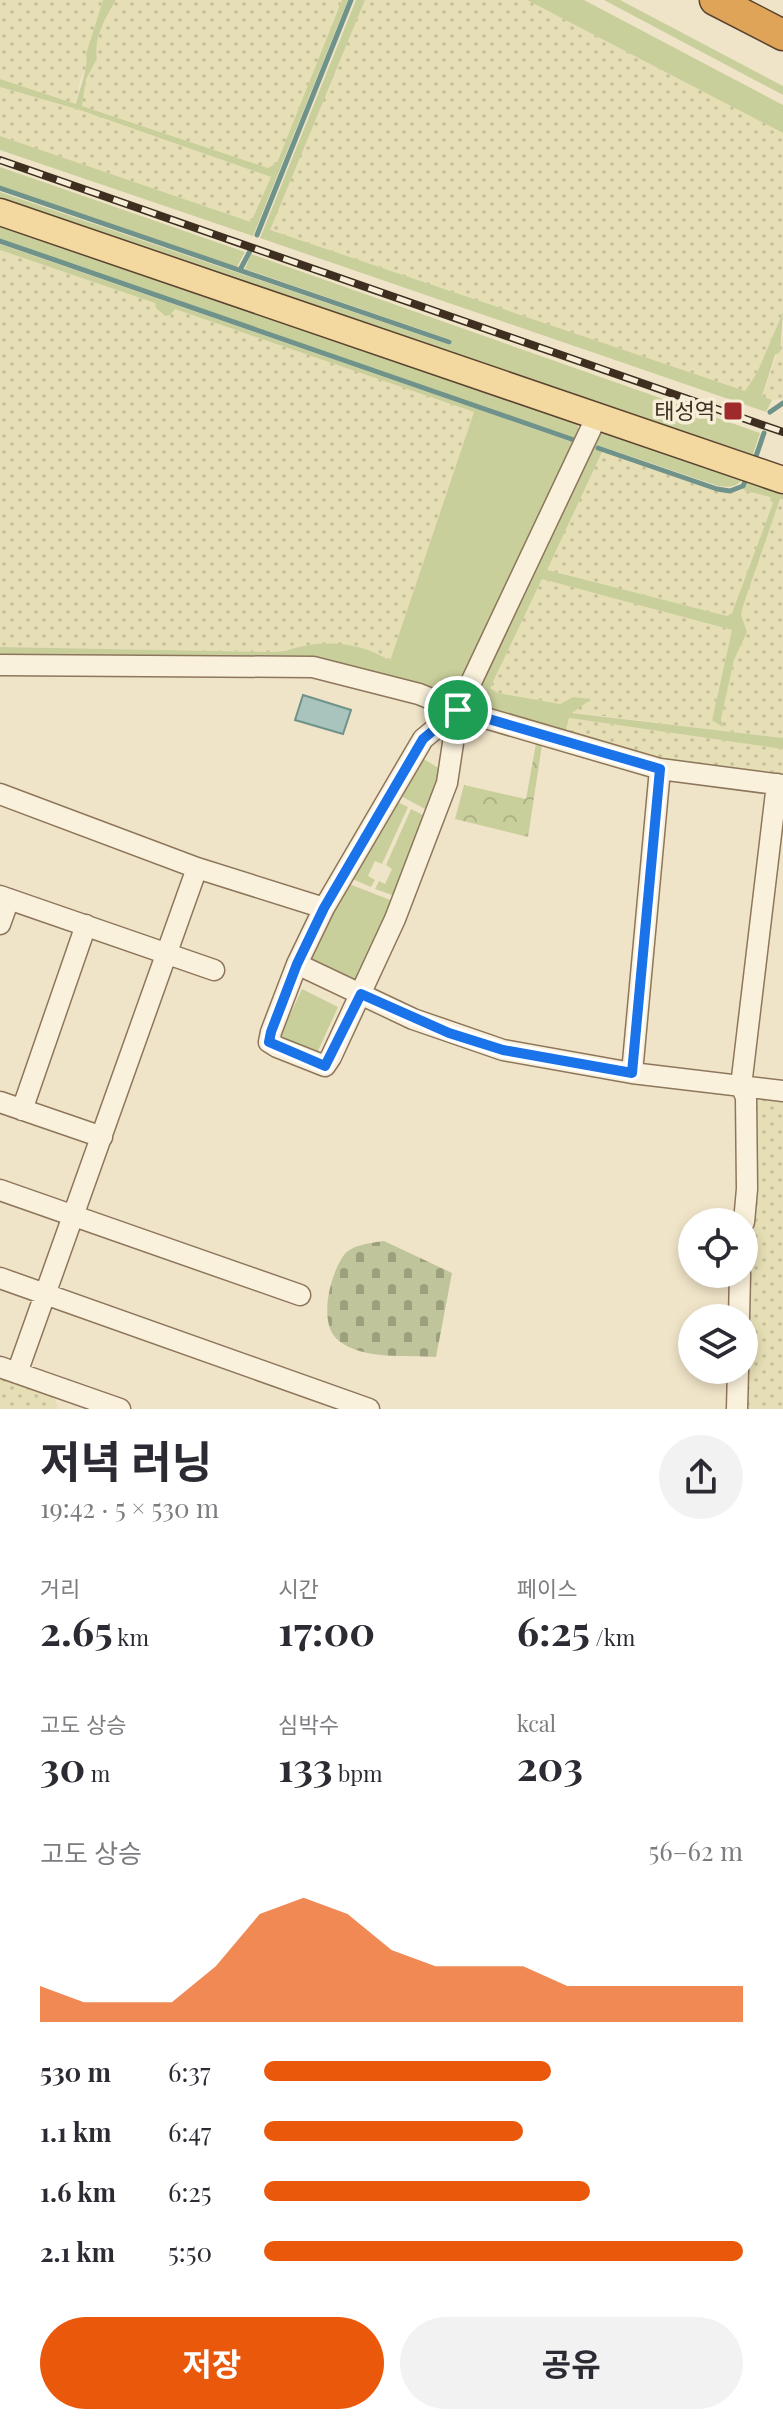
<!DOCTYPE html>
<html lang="ko">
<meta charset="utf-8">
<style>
body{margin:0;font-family:"Playfair Display","Noto Sans KR",serif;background:#f2f2f3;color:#2b2b33;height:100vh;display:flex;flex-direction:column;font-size:30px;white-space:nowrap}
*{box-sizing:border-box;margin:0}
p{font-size:26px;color:#7c7c81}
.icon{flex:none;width:44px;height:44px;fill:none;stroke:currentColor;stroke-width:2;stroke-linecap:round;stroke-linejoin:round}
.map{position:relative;height:1409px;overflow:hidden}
.side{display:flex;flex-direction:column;background:#fff;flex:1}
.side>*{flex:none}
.controls{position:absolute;left:678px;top:1208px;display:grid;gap:16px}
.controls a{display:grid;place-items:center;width:80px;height:80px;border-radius:50%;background:#fff;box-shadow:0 4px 12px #0003;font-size:40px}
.pin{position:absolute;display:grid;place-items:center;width:68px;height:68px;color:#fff;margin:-34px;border:4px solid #fff;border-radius:50%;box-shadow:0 2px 8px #0007}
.round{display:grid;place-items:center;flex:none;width:84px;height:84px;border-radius:42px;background:#f2f2f3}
.overview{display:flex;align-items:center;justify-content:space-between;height:136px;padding:0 40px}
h1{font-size:44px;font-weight:700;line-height:60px}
.metrics{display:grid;grid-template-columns:repeat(3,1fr);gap:12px;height:136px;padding:8px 40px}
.metrics div{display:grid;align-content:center}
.metrics b{font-size:40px;font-weight:700}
.metrics small{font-size:22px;font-weight:400}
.metrics p{font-size:22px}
.chart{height:224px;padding:16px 40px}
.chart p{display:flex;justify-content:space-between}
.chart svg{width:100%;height:144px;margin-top:8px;fill:#ea580c;opacity:.7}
.button{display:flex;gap:16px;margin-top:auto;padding:16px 40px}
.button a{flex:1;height:92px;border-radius:48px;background:#ea580c;color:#fff;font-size:32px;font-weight:700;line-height:92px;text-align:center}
.button a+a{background:#f2f2f3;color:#2b2b33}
ul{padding:0 40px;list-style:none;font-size:26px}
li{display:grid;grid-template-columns:128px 96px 1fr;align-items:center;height:60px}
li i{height:20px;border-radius:10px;background:#ea580c}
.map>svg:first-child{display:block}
.farmland{fill:url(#farmland-dots)}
.grass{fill:#c9cf9b}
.forest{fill:url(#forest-crowns)}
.cemetery{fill:url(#cemetery-stones)}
.water{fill:#a9c4bc;stroke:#6f938a;stroke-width:2}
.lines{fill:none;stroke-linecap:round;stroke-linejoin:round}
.stream{stroke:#6f938a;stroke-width:5}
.minor-casing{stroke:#8d765c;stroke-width:23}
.major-casing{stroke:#5b4430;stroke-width:29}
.highway-casing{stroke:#5b4430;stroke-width:33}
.minor{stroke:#faf1dc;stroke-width:20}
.major{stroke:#f3d9a0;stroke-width:26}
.highway{stroke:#e0a458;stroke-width:30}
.rail-casing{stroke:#3d2e20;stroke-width:8}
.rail{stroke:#f7eed8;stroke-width:5;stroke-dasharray:15;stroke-linecap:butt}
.route-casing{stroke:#fff;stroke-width:16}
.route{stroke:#1a73e8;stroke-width:10}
.poi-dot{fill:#9e2a2b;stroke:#f7eed8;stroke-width:3}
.labels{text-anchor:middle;stroke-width:7;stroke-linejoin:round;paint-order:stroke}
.poi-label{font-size:22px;fill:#3d2e20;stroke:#f7eed8;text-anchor:end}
</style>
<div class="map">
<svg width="783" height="1409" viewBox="0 0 783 1409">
<defs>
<pattern id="farmland-dots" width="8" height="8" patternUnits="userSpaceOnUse" patternTransform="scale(2)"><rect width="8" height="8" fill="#e6deb5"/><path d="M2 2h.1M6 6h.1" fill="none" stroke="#c6bf9b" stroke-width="1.8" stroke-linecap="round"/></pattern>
<pattern id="forest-crowns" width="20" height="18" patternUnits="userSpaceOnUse" patternTransform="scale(2)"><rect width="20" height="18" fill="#c9cf9b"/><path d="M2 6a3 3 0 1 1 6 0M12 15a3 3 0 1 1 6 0" fill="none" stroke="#aeb285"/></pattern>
<pattern id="cemetery-stones" width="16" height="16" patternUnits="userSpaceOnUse" patternTransform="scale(2)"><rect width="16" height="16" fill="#bfc49a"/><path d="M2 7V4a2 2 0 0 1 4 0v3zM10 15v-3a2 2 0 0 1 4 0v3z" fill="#9ca07d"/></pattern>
</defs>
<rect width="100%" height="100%" fill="#f0e4c8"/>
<path class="farmland" d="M0 0H103L86 54 88 63 80 81 76 104 0 79Z
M116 0H342L277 164 268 168 82 106 86 79 97 59 95 50 100 31Z
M365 0H527L783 133V312L757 373 745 391 269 230Z
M0 87 80 110 271 177 251 222 0 136Z
M0 250 156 303 161 314 175 309 474 412 390 661 378 653 314 645 273 652 0 647Z
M783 336V399L772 400 762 397Z
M602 452 719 492 733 493 743 490 770 497 773 503 732 613 727 616 546 570Z
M780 498 783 499V738L570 712 590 699 573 697 560 704 498 693 490 688 542 579 732 630 712 719H721L734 660 747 632 741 615 743 606Z
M568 718 783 749V778L681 766 564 737Z
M750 1094 783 1098V1409H742Z
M0 1373 54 1395 58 1409H0Z"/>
<path class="grass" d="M103 0H116C106 17 93 39 97 59L86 79 82 106 268 168 277 163 342 0H348L253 236 0 150V136L251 222 271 177 80 110 0 87V79L76 104C79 90 89 67 86 54Z
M356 0H365L270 230 745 391 757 373 783 312 780 352 775 355 762 396 772 400 766 412 260 238Z
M527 0H584L783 105V133Z
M604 0H620L783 86V95Z
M0 167 245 252 237 267 0 186Z
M0 192 450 345 451 340 245 269 251 254 760 433 751 460 0 202Z
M0 222 577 420 579 435 455 692 449 694 423 688 357 669 0 657V647L273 652C285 652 293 648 304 646 333 640 366 645 390 661L474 412 175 309 170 315 165 316 156 308 155 303 0 250V244L569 441 571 439 0 240Z
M604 431 745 476C738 487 731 488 718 486L600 446 597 448 602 452 547 570 727 616 732 613 773 503 770 497 743 490 751 478 783 491V499H780L743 606 741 615 747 632 734 660 721 719 723 727 712 720 732 630 542 579 490 688 498 693 560 704 573 697 591 699 572 713 783 738V749L569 718 564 737 547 729 546 725 484 710 471 702 599 434Z
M422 758 442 770 427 810 399 795Z
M395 801 408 807 382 864 375 861 368 876 375 880 371 887 348 877Z
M411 809 425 816 395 896 375 889 379 881 385 884 392 869 386 865Z
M344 882 393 901 359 984 306 959Z
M302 989 338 1007 317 1053 280 1036Z"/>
<path class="forest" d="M536 743 542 745 528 837 455 819 464 785 526 799Z"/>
<path class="cemetery" d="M384 1241 452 1273 436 1357C407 1355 363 1360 339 1341 317 1325 330 1274 344 1255 353 1244 372 1243 384 1241Z"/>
<path class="water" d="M303 695 351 710 343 734 295 720Z"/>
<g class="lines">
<path class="stream" d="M0 188 449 342
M257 235 351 0
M0 241 574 440
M240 270 250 251
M770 412 783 403
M598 448 717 489 730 491 743 486 748 475
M754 462 764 433"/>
<defs>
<path id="minor" d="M0 665 313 667 419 694 458 710 660 769 783 785
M458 710 447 783 395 919 331 1057 325 1066 277 1047 269 1042 271 1032 297 964 324 908 423 739 458 710 596 418
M0 794 197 868 324 908
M0 896 214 970
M0 924 9 899
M297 964 413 1019 503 1050 632 1073 783 1091
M632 1073 660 769
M0 1102 102 1137
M22 1110 86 925
M0 1190 300 1295
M744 1222 747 1189 746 1097 741 1086 777 784
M0 1278 369 1409
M739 1318 740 1274
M0 1367 120 1409
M17 1373 197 868
M737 1409 738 1370"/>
<path id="major" d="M0 212 783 480"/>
<path id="highway" d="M715 0 783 35"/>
</defs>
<use href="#minor" class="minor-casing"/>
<use href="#major" class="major-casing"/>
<use href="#highway" class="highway-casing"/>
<use href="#minor" class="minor"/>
<use href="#major" class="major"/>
<use href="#highway" class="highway"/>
<defs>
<path id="rail" d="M0 160 783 432"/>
</defs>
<use href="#rail" class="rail-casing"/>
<use href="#rail" class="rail"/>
</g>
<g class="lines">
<defs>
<path id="route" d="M458 710 660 769 632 1073 503 1050 449 1033 361 994 325 1066 269 1042 271 1032 297 964 324 908 423 739Z"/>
</defs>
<use href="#route" class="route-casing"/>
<use href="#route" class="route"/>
</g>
<rect class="poi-dot" x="723" y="401" width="20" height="20" rx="4"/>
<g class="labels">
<g class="poi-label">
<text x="715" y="419">태성역</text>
</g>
</g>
</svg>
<div class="controls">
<a><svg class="icon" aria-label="locate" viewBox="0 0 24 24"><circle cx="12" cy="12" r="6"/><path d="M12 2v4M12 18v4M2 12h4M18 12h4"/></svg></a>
<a><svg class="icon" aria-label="layers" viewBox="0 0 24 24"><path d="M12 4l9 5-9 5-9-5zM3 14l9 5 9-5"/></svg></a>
</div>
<div class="pin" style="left:458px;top:710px;background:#1e9e55"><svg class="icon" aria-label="arrive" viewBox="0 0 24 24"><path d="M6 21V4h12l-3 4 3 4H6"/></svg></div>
</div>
<section class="side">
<div class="overview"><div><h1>저녁 러닝</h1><p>19:42 · 5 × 530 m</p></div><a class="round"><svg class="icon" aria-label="share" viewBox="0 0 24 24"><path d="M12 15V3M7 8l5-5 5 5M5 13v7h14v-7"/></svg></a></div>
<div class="metrics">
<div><p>거리</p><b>2.65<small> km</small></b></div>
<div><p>시간</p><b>17:00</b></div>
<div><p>페이스</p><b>6:25<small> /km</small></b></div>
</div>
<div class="metrics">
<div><p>고도 상승</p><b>30<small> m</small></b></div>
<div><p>심박수</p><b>133<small> bpm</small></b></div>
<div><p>kcal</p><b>203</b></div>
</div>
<div class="chart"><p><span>고도 상승</span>56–62 m</p>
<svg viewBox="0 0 160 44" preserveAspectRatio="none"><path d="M0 44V33L10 38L20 38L30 38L40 27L50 11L60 6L70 11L80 22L90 27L100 27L110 27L120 33L130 33L140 33L150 33L160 33V44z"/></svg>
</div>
<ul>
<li><b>530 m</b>6:37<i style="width:60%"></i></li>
<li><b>1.1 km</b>6:47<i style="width:54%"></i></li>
<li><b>1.6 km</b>6:25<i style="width:68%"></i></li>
<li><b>2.1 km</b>5:50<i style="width:100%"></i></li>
</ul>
<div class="button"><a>저장</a><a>공유</a></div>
</section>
